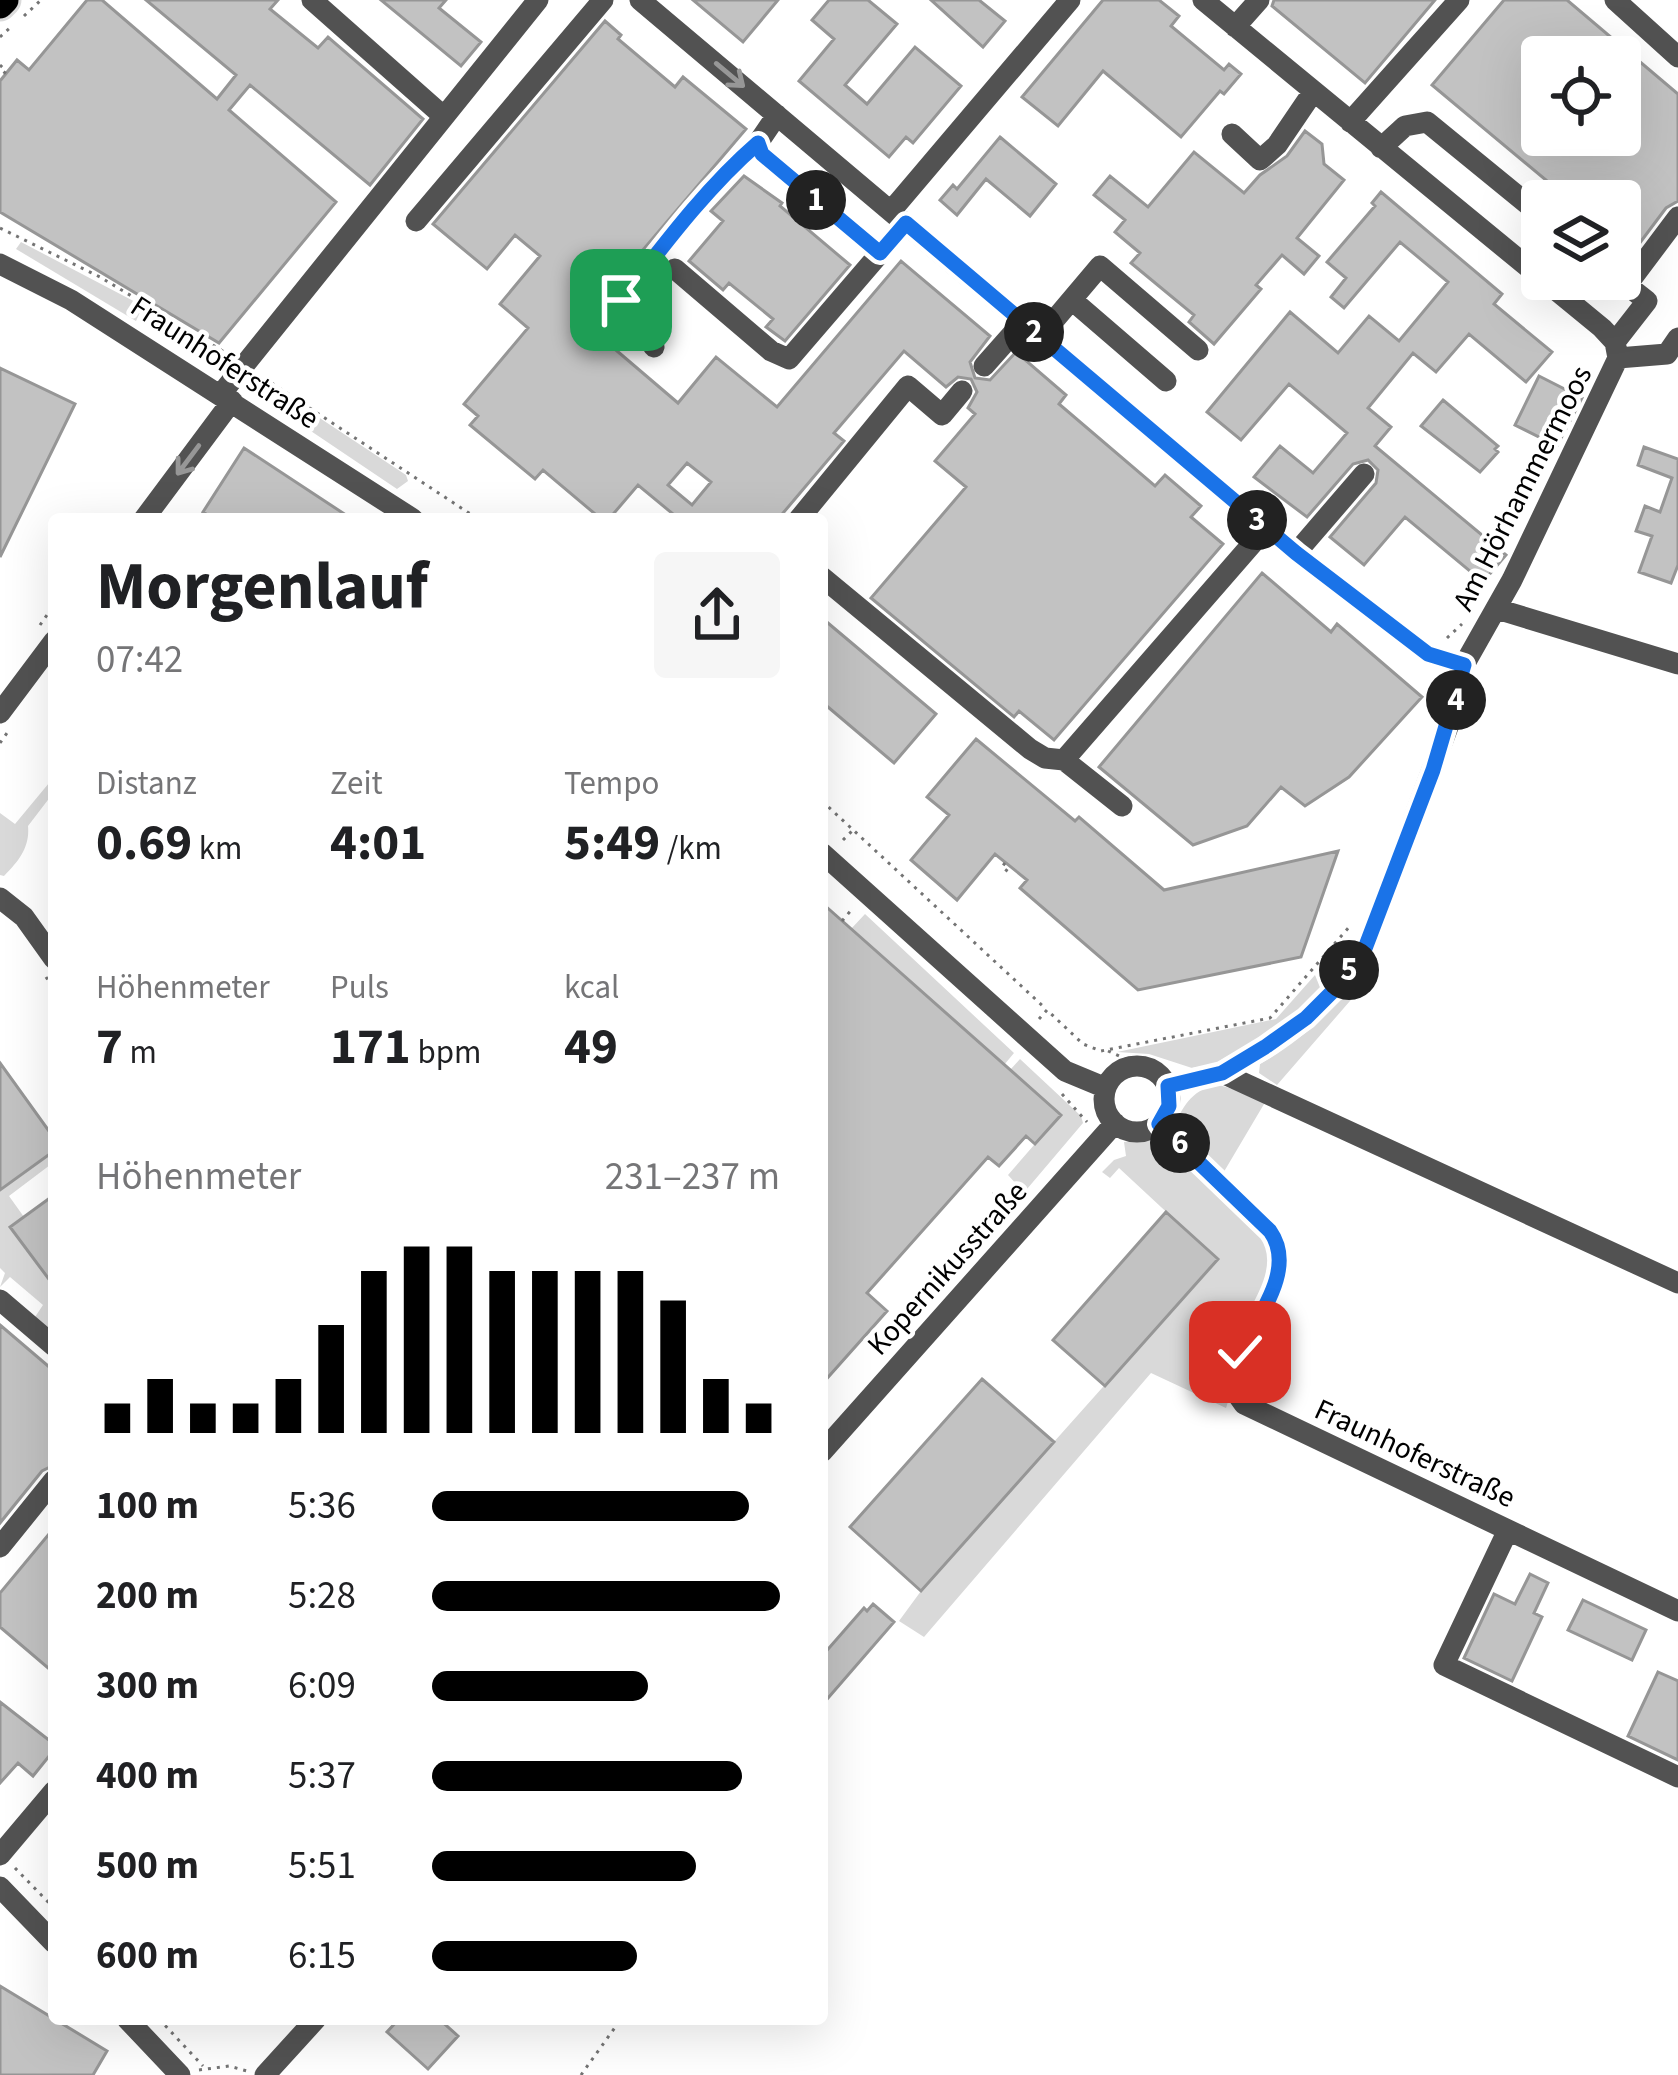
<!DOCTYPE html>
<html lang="de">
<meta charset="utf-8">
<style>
body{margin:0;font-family:"Source Sans 3",sans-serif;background:#f6f6f6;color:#202124;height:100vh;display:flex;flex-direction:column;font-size:45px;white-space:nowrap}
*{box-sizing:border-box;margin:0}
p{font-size:39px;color:#757577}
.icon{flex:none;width:66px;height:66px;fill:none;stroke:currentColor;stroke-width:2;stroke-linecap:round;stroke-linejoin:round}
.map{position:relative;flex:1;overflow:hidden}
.sheet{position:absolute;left:48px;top:513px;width:780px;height:1512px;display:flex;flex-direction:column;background:#fff;border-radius:12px;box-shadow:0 12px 48px #0002}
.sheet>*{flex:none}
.tools{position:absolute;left:1521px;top:36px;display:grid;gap:24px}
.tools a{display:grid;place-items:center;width:120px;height:120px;border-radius:12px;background:#fff;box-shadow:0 12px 48px #0002;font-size:60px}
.pin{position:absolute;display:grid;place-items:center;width:102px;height:102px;color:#fff;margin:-51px;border-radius:24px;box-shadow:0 6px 18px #0006}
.km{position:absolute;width:60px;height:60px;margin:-30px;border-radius:50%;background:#222;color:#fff;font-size:33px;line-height:60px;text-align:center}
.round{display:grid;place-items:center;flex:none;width:126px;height:126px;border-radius:12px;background:#f6f6f6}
.head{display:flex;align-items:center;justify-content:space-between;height:204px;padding:0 48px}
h1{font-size:66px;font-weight:700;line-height:90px}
.metrics{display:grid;grid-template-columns:repeat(3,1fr);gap:18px;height:204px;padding:12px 48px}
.metrics div{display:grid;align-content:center}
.metrics b{font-size:51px;font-weight:700}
.metrics small{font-size:33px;font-weight:400}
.metrics p{font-size:33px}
.chart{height:336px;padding:24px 48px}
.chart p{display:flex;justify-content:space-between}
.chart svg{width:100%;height:216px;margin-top:12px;stroke:#000;stroke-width:6}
ul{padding:0 48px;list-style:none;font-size:39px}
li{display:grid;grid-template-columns:192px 144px 1fr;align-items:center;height:90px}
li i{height:30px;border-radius:15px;background:#000}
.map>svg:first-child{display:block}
.green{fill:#d9d9d9}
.building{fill:#c2c2c2;stroke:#969696;stroke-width:3;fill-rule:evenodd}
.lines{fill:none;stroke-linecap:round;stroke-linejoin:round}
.major-casing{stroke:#dbdbdb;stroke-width:33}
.path{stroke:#747474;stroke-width:3;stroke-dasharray:3 6;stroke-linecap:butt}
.minor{stroke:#525252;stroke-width:21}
.major{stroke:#000;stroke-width:27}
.oneway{stroke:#979797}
.route-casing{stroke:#fff;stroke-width:24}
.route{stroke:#1a73e8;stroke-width:15}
.labels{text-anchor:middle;stroke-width:9;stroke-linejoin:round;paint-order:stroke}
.street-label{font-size:30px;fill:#000;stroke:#fff}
</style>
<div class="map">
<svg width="1678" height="2075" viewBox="0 0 1678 2075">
<rect width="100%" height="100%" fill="#fff"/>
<path class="green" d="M21 242 143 306 136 321 16 249Z
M300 405 406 475 408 481 397 489 293 419Z
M54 777V792L28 826C30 847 19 861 4 876L0 875V813L15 824Z
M865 914 1014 1053 1004 1065 851 929Z
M1376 957 1363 986 1277 1085 1259 1073 1260 1064C1309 1037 1342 1000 1376 957Z
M1315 975 1321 990 1279 1027 1214 1064 1192 1068 1149 1054 1117 1052 1276 1019Z
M1020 1059 1081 1116 1083 1123 1000 1221 993 1210 992 1192 1003 1200 1018 1186 1008 1175 1060 1115 1010 1070Z
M1219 1085 1267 1099 1222 1175 1180 1135 1175 1125C1183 1105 1195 1087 1219 1085Z
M1156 1139 1169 1144 1264 1234 1274 1259 1226 1408 1151 1373 924 1637 899 1621 921 1591 1217 1259 1119 1168 1110 1178 1102 1172 1114 1160 1126 1156 1124 1142Z
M54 1151V1162L9 1196 24 1217 11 1228 54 1283 51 1296 54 1335 35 1317 43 1305 10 1277 0 1287 5 1273 0 1268V1190Z"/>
<path class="building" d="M87 0H102L217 99 236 75 146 0H278L270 9 318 48 328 37 423 119 370 185 250 85 229 110 336 202 219 343 0 212V81L17 60 29 70Z
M381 0H446L439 8 481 42 461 66Z
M693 0H778L743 42Z
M829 0H868L897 24 845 85 867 104 915 47 961 86 913 143 906 137 889 157 799 81 834 39 812 20Z
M931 0H979L1005 21 983 47Z
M1103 0H1159L1179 16 1171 26 1224 70 1229 64 1241 74 1224 94 1220 91 1181 137 1103 71 1058 126 1022 97Z
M1274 0H1435L1365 83 1272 6Z
M1504 0H1567L1678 94V201L1666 208 1633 252 1620 241V201H1571L1432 85ZM1542 57H1620V135H1542Z
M605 21 621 35 618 39 675 87 683 77 746 129 625 271 618 266 576 316 678 403 716 357 777 407 901 261 990 336 970 362 975 378 990 380 1016 352 1066 395 1059 404 1155 486 1165 475 1201 506 1191 517 1223 544 1054 740 1019 711 1014 717 871 598 966 487 935 461 975 414 968 408 977 392 971 379 958 377 946 387 904 351 834 433 844 441 778 519H679L638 485 609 519H601L543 470 535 479 470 425 478 416 464 404 528 328 500 304 540 256 515 235 487 269 433 224ZM687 463 711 482 692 505 668 485Z
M1305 131 1322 144 1324 164 1344 180 1297 238 1319 256 1304 274 1282 255 1256 285 1261 289 1214 344 1189 322 1194 315 1131 263 1140 253 1115 232 1125 220 1094 195 1110 176 1148 207 1194 152 1244 193 1260 175 1287 156Z
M1000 137 1056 184 1030 216 986 179 957 215 940 200 953 185 957 189Z
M744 176 782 203 780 206 850 265 785 341 766 327 773 319 729 283 723 290 689 261 723 221 711 211Z
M1381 192 1502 294 1494 304 1552 352 1526 382 1469 334 1436 372 1413 353 1368 408 1391 427 1375 446 1506 555 1483 582 1405 517 1364 565 1330 537 1376 483 1378 470 1368 460 1353 464 1307 517 1254 477 1280 446 1313 473 1347 433 1289 384 1241 440 1207 412 1290 312 1338 353 1369 316 1399 341 1448 282 1400 242 1344 308 1331 297 1346 278 1327 262 1375 206 1372 203Z
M0 368 75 404 0 557Z
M1539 376 1582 398 1557 446 1515 425Z
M1443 400 1498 446 1495 449 1498 452 1480 472 1421 426Z
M1644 447 1678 459V565L1671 583 1639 572 1652 536 1636 531 1645 506 1660 512 1672 478 1638 465Z
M244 448 352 519H214L203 512Z
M1262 573 1331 632 1337 624 1422 697 1349 777 1305 806 1281 787 1247 826 1193 845 1099 767Z
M822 618 936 714 894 763 822 702Z
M976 739 1075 821 1079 817 1164 890 1338 851 1301 957 1138 990 1020 888 1027 880 995 854 957 900 911 860 949 815 927 797Z
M822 903 1061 1115 1035 1144 1026 1136 999 1166 988 1157 867 1293 887 1311 822 1384Z
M0 1063 54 1138V1151L0 1190Z
M54 1195V1286L10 1227Z
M1166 1212 1218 1259 1105 1386 1053 1340Z
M0 1325 54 1371V1465L42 1471 0 1523Z
M982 1379 1054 1442 921 1591 850 1527Z
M54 1528V1673L0 1627V1593Z
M1530 1574 1548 1583 1534 1613 1542 1617 1512 1681 1464 1658 1494 1594 1515 1604Z
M1583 1600 1646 1630 1632 1660 1568 1630Z
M873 1604 894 1622 822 1705V1656L864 1608 867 1611Z
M1658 1672 1678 1681V1760L1628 1736Z
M0 1702 54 1744V1750L33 1776 18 1763 0 1783Z
M0 1986 107 2051 93 2075H0Z
M399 2019H439L458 2036 428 2069 387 2032Z"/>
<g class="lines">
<defs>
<path id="major" d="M0 5 5 0"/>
</defs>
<use href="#major" class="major-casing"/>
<path class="path" d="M24 16 41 0
M0 37 12 26
M0 65 6 71 0 78
M0 228 100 277 226 353
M264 378 478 519
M40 625 54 605
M1447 638 1462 624
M0 743 7 733
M822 801 1046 1009
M843 840 852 831
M1005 863 1002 867 1010 873
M842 921 853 908
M46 977 54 989
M1039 1019 1047 1010 1083 1044 1101 1051 1270 1018 1350 926
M1108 1051 1141 1066
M1062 1094 1087 1122
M15 1868 54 1908
M159 2019 203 2066
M199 2070 229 2066 247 2071
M581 2075 621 2019"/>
<path class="minor" d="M312 0 442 115
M640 0 1296 553 1428 654 1464 665
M1203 0 1602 328 1615 342 1618 358
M1615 0 1678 57
M1235 27 1259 0
M777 115 758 143 762 155 880 253
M1350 122 1459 0
M1232 134 1260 160 1277 145 1313 92
M1381 148 1405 126 1427 122 1542 216
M891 211 1070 0
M416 221 603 0
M0 264 71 300 413 519
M675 269 771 351 789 359 906 223
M1627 285 1678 217
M1072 300 1166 381
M1040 337 1100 266 1198 350
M1615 342 1647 301 1619 279
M654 347 621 300C663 245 706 188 758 143
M1618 358 1667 354 1678 338
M984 366 1023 322
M221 394 538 0
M144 519 232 401
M799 519 908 386 942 415 962 391
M1296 553 1364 474
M822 577 1030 749 1045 758 1064 760
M1497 609 1678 664
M0 713 54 641
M1122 806 1064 760 1266 528
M822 853 1065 1071 1106 1088
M0 898 24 917 54 959
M1104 1099a33 33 0 1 1 66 0a33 33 0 1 1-66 0Z
M1222 1073 1678 1283
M1168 1086 1222 1073 1266 1047 1306 1018 1337 987 1364 951 1451 719 1464 665 1512 580 1618 358
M1159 1124 1270 1231C1305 1281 1232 1335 1232 1387L1244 1404 1678 1611
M0 1300 54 1346
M822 1452 1115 1123
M1508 1530 1444 1665 1678 1777
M0 1547 54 1480
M0 1855 54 1791
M0 1887 54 1943
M127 2019 180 2075
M265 2075 316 2019"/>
<use href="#major" class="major"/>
</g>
<defs><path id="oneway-shaft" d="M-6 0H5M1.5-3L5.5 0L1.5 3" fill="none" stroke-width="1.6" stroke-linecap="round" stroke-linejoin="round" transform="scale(3)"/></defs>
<g class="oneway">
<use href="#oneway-shaft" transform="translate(730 75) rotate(40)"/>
<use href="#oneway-shaft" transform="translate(188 460) rotate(127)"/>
</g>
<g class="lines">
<defs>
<path id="route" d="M621 300C663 246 706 188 758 143L762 154 880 253 906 223 1296 553 1428 654 1464 665 1433 770 1364 951 1337 987 1306 1018 1265 1047 1222 1073 1168 1086 1169 1106 1159 1124 1270 1231C1297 1269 1258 1316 1240 1352"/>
</defs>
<use href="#route" class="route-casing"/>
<use href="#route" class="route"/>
</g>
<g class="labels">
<g class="street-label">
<text transform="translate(225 362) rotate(33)" y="10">Fraunhoferstraße</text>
<text transform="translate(1522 488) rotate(-63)" y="10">Am Hörhammermoos</text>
<text transform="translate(947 1268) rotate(-48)" y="10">Kopernikusstraße</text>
<text transform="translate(1415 1453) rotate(25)" y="10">Fraunhoferstraße</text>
</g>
</g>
</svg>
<div class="tools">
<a><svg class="icon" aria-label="locate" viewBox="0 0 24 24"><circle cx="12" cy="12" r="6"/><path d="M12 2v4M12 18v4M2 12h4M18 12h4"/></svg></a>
<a><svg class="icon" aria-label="layers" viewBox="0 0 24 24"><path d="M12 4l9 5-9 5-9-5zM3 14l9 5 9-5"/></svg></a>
</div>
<div class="pin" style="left:621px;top:300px;background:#1e9e55"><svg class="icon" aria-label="arrive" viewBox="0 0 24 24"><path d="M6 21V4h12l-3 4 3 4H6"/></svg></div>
<div class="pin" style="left:1240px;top:1352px;background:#d93025"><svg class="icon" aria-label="check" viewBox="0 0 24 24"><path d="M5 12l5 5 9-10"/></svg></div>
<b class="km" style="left:816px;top:200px">1</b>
<b class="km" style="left:1034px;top:332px">2</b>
<b class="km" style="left:1257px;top:520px">3</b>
<b class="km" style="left:1456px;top:700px">4</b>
<b class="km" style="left:1349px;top:970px">5</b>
<b class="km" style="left:1180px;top:1143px">6</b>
<section class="sheet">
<div class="head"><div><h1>Morgenlauf</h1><p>07:42</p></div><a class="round"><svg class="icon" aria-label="share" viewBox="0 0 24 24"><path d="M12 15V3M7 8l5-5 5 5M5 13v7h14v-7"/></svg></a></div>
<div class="metrics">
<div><p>Distanz</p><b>0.69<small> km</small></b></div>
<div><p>Zeit</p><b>4:01</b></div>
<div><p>Tempo</p><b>5:49<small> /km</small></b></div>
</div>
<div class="metrics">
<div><p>Höhenmeter</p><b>7<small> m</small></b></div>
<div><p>Puls</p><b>171<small> bpm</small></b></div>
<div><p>kcal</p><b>49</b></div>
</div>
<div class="chart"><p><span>Höhenmeter</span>231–237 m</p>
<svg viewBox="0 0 160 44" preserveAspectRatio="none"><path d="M5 44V38M15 44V33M25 44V38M35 44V38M45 44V33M55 44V22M65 44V11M75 44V6M85 44V6M95 44V11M105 44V11M115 44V11M125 44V11M135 44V17M145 44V33M155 44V38"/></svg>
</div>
<ul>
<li><b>100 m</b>5:36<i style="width:91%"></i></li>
<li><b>200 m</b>5:28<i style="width:100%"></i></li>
<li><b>300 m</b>6:09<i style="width:62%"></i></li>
<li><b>400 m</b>5:37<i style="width:89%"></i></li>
<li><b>500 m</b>5:51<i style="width:76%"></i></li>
<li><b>600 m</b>6:15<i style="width:59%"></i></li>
</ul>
</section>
</div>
